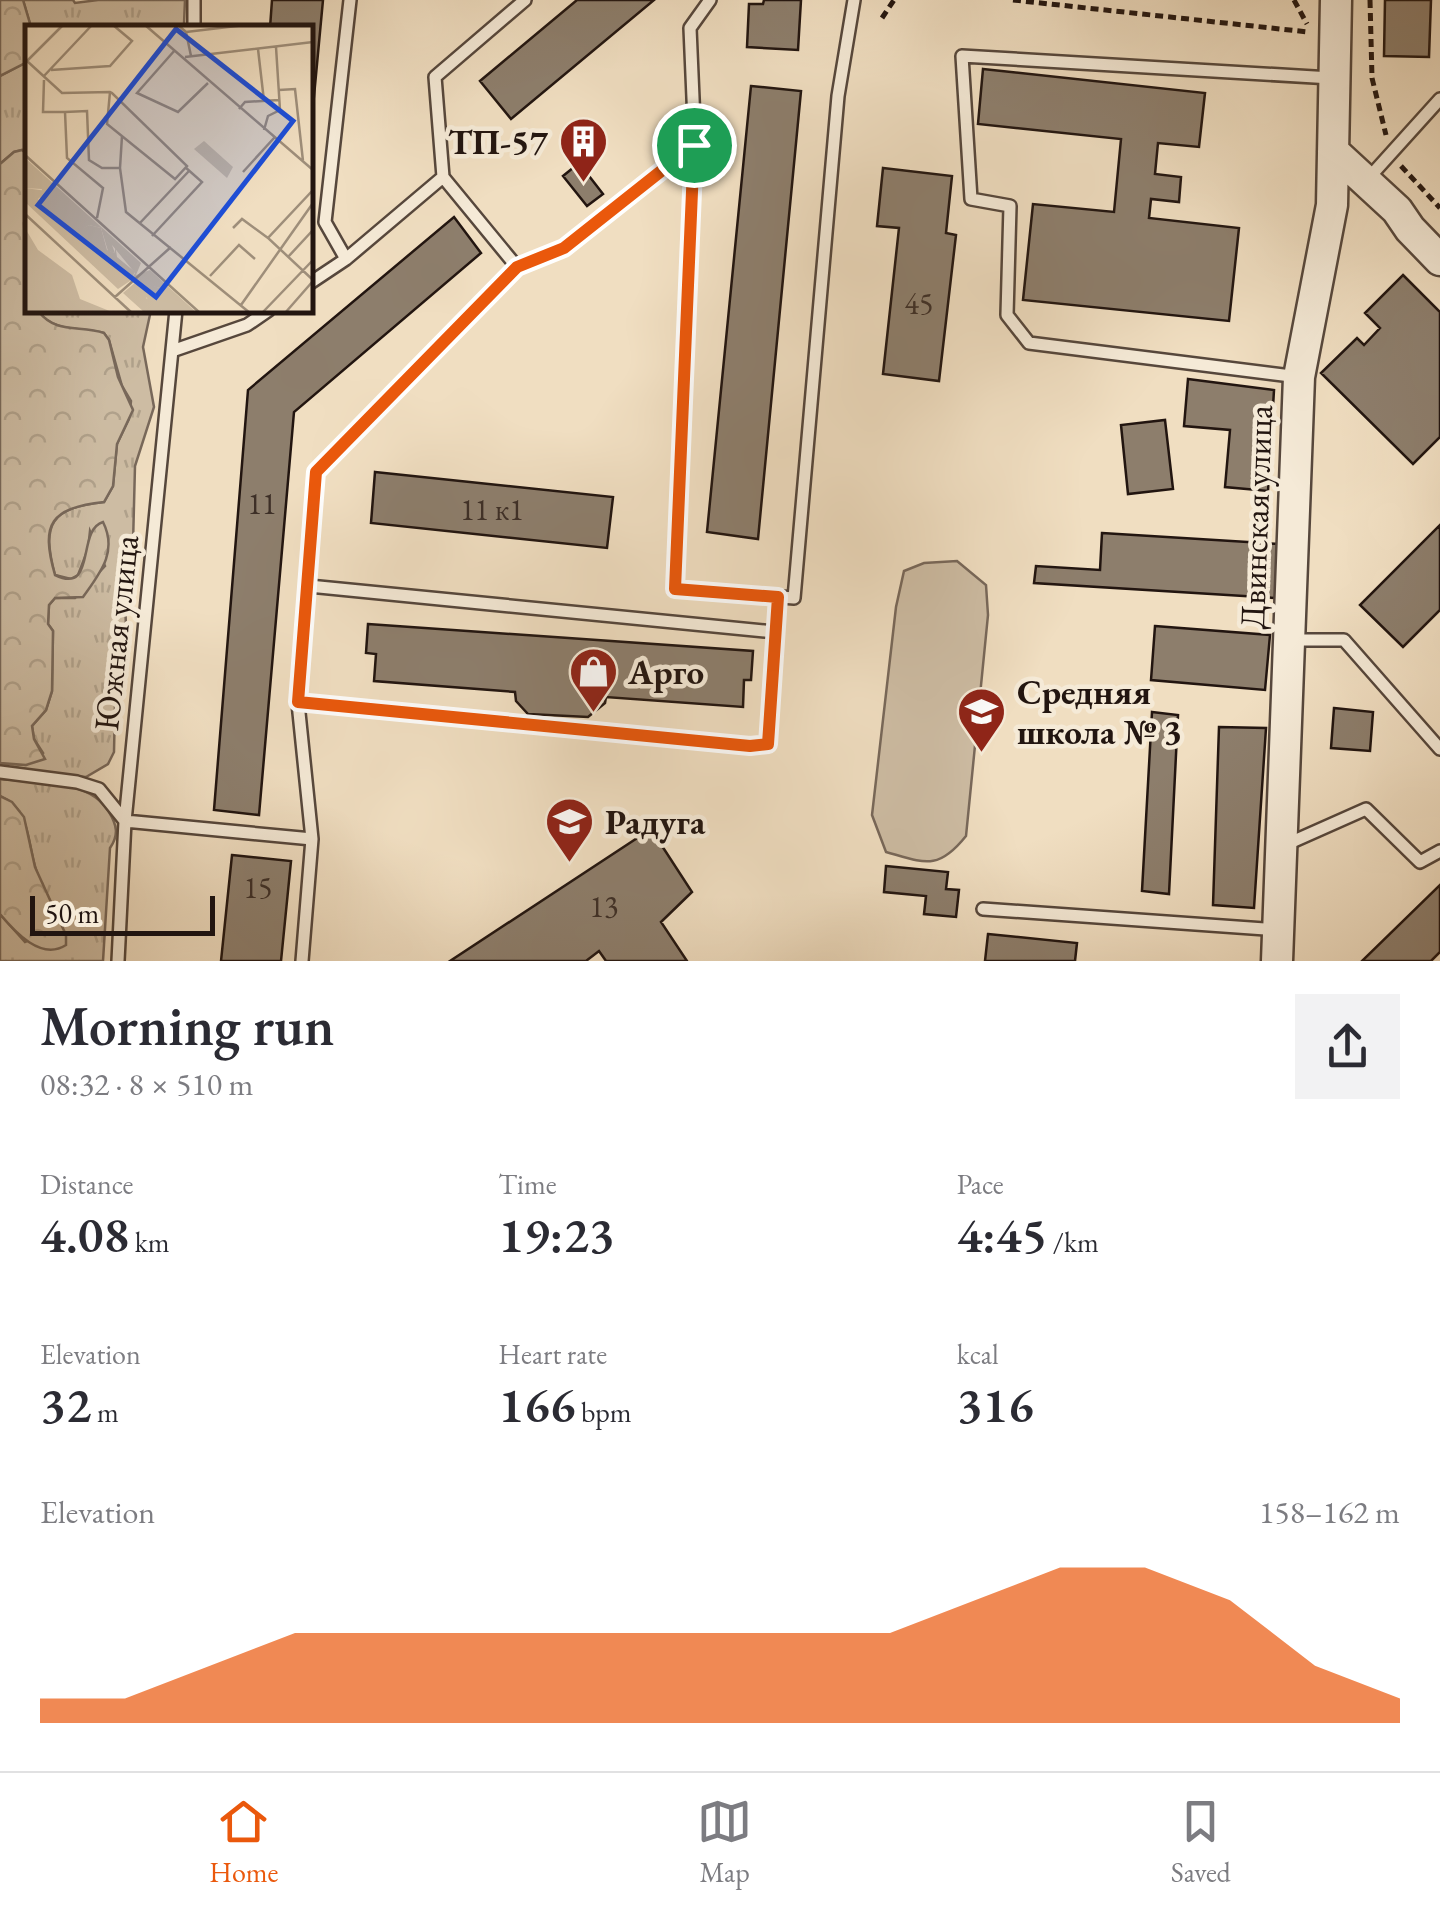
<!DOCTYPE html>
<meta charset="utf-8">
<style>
body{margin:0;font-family:"EB Garamond",serif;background:#f2f2f3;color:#2b2b33;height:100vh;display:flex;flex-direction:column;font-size:38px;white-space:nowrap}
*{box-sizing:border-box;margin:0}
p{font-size:32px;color:#7c7c81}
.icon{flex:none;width:55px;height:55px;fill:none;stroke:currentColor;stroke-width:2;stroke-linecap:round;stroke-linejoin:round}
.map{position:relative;height:961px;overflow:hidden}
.panel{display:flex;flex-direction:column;background:#fff;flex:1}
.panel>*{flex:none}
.scale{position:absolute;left:30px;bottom:25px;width:185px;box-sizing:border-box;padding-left:10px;border:5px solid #221510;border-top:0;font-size:28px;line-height:35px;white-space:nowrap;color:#221510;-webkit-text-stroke:8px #f5ead7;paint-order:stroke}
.pin{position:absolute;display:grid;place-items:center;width:85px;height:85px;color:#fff;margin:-42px;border:5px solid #fff;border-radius:50%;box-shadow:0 2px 10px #0007}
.round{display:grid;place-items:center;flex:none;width:105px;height:105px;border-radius:0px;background:#f2f2f3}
.headline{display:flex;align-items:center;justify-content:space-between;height:170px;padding:0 40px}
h1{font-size:55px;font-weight:600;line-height:75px}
.figures{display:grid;grid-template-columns:repeat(3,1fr);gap:15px;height:170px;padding:10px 40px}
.figures div{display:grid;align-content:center}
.figures b{font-size:50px;font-weight:600}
.figures small{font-size:28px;font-weight:400}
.figures p{font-size:28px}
.chart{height:280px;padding:20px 40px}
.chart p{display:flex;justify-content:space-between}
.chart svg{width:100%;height:180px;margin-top:10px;fill:#ea580c;opacity:.7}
.tabs{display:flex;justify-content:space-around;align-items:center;height:140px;border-top:2px solid #e1e1e2;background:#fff;font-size:28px;color:#7c7c81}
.tabs a{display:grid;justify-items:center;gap:5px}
.tabs .active{color:#ea580c}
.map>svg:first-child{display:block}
.grass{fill:url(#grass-tufts);stroke:#78685a;stroke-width:2.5}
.forest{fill:url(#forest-crowns);stroke:#78685a;stroke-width:2.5}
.garden{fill:#cdbca3;stroke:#78685a;stroke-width:2.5}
.building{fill:#8d7e6c;stroke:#221510;stroke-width:2.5}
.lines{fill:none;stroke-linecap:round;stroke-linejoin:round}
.service-casing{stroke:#56473c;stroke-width:16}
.tertiary-casing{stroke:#56473c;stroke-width:35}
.path{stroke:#221510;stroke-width:5;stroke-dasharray:8 5;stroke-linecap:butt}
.service{stroke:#f5ead7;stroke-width:11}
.tertiary{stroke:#f5ead7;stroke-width:30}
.route-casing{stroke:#fff;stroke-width:20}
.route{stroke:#ea580c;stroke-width:12}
.labels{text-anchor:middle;stroke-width:9;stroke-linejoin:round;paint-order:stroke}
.number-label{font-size:30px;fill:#3d2f27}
.poi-label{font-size:35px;font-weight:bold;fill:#221510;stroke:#f5ead7;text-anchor:start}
.street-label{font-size:35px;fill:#221510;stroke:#f5ead7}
.inset-road{fill:none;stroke:#9e8e7a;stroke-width:2.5}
.view{fill:#1d4ed8;fill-opacity:0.15;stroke:#1d4ed8;stroke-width:5}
.inset-edge{fill:none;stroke:#221510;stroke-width:5}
</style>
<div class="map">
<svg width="1440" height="961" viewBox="0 0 1440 961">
<defs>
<pattern id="grass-tufts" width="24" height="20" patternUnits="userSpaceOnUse" patternTransform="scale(2.5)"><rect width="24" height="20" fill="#cdbca3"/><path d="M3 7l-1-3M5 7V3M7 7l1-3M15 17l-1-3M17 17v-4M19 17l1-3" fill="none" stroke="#b0a18b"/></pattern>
<pattern id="forest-crowns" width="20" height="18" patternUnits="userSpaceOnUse" patternTransform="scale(2.5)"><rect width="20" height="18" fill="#cdbca3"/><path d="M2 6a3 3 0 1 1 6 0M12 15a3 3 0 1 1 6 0" fill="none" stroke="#b0a18b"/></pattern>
</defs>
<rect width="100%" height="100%" fill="#f0dec1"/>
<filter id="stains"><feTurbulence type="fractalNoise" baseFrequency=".002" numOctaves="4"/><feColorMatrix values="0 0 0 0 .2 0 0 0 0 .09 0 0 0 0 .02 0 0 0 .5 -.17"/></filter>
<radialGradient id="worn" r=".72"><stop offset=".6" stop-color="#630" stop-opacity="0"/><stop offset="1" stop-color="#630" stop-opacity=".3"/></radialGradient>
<path class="grass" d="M23 0H73L75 3 98 0H185L184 24 183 28 31 27Z
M27 62V155L22 150 14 152 0 164V76Z
M41 310H151L143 347 154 407 135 466 133 544 125 594 127 664 115 705 114 752 108 764 86 777 0 771V763L26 765 43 753 34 739 32 726 46 710 52 691 53 631 48 624 49 605 55 598H75L105 566 90 531 88 549 78 575 71 579 55 575C41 523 51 508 104 502L113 486 117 444 129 419 131 401 122 386 109 340 104 333C80 327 55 333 39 312Z
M0 779C35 783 89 778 109 812 117 825 119 835 110 848L103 961H0V914L25 942 63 926C54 906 40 886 35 866 27 839 30 809 0 796Z"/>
<path class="forest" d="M0 0H23L31 27 28 28 27 62 0 76Z
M22 150 28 155 27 205 24 223 28 310H41L39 312C56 334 80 325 104 333L109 340 118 377 133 410 117 444 113 486 104 502C51 508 40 523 55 575 97 595 76 530 103 522 118 552 100 573 83 597L55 598 49 605 48 624 53 631 52 691 46 710 32 726 34 739 45 759 26 765 0 763V164L14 152Z
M0 796 12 802 24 817 35 867 66 935V945C41 961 15 932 0 914Z"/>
<path class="garden" d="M957 561 986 585 988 615 966 836C938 871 925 863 886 852L872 815 896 607 904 571 924 563Z"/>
<path class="building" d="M272 0H323L310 139V28H270Z
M577 0H654L511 119 480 81Z
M764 0H801L798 50 747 47 749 4H763Z
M1385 0H1431L1429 57 1384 56Z
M983 69 1205 93 1199 147 1158 143 1155 174 1181 177 1179 202 1151 199 1149 218 1239 228 1229 321 1023 300 1033 204 1114 212 1121 139 978 124Z
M751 86 801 91 758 539 707 532Z
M579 163 603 194 587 206 563 176Z
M883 168 952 176 946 233 956 235 939 381 883 374 899 228 877 226Z
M454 217 481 253 294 412 259 815 214 810 248 390Z
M1403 275 1440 312V437L1413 464 1321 373 1357 338 1364 345 1380 328 1365 313Z
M1188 379 1274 390 1268 491 1225 487 1230 430 1184 426Z
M1165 420 1173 489 1128 494 1121 425Z
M375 472 613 497 607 548 371 523Z
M1440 525V610L1403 647 1360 605Z
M1102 533 1279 544 1275 598 1034 583 1036 566 1100 570Z
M368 624 753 651 751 680H744L743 707 606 697 605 703 588 717 528 714 516 701 515 692 374 681 376 654 366 653Z
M1155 626 1270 635 1265 690 1151 680Z
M1334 708 1373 712 1370 751 1331 748Z
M1152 712 1178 715 1169 894 1142 891Z
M1219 727 1266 728 1254 908 1213 905Z
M651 829 692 892 661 922 687 961H606L599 951 586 961H450Z
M232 855 291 861 281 961H221Z
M886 866 948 872 946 889 959 890 956 917 924 914 926 896 884 892Z
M1440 885V952L1431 961H1362Z
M988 934 1077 943 1075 961H985Z"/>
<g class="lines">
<defs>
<path id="service" d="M710 0 690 28 695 145 675 589 794 598 838 96 854 0
M194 28V0
M1366 181 1440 99
M346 259 443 177
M517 267 564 249 695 145
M310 283 346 259 325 222 350 0
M172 351 247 325 269 310
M1299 377 1029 343 1007 315 1010 206 971 199 962 56 1331 78
M309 586 774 632
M1293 640H1344L1440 749
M298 703 750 745 768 744 777 597
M0 772 77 782 99 789 125 821 312 839
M1285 845 1366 809 1420 862 1440 851
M983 909 1278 930
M118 961 125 821 176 310
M302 961 312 839 298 703 316 472 517 267 443 177 435 77 525 0"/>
<path id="tertiary" d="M1333 151 1397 210 1410 229 1440 260
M1277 961 1299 377 1332 205 1336 0"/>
</defs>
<use href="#service" class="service-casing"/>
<use href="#tertiary" class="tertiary-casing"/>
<path class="path" d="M1013 0 1308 32
M1294 0 1307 24
M1370 0 1372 78 1386 135
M882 18 894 0
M1401 166 1440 208"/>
<use href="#service" class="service"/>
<use href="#tertiary" class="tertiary"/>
</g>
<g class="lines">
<defs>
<path id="route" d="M694 145 675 589 778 597 768 744 750 746 298 702 316 472 517 267 564 248Z"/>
</defs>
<use href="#route" class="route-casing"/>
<use href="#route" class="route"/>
</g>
<defs>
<symbol id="building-pin" viewBox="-11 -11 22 30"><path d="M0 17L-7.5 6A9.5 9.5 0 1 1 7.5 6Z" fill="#8f2418" stroke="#f5ead7"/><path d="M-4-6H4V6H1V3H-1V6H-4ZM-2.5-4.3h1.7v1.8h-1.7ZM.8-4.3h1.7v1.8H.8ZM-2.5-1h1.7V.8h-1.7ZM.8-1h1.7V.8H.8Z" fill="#fff"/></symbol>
<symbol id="shop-pin" viewBox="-11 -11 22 30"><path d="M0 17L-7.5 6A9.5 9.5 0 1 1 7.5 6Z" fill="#8f2418" stroke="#f5ead7"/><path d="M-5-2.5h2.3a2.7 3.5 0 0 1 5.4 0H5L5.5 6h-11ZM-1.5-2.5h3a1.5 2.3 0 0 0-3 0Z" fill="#fff"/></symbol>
<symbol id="school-pin" viewBox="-11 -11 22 30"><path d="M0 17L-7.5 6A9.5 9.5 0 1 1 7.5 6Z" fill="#8f2418" stroke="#f5ead7"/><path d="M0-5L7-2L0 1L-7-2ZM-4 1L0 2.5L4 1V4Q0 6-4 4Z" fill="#fff"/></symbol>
</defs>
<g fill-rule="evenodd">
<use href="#building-pin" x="556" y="114" width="55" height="75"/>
<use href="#shop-pin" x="566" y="644" width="55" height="75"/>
<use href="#school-pin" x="954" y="684" width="55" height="75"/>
<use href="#school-pin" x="542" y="794" width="55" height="75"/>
</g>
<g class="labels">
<g class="number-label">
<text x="919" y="314">45</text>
<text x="262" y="514">11</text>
<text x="492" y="520">11 к1</text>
<text x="258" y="898">15</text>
<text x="604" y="917">13</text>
</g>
<g class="poi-label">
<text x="548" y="154" text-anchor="end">ТП-57</text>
<text x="628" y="684">Арго</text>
<text x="1017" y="704">Средняя<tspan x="1017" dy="40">школа № 3</tspan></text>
<text x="605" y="834">Радуга</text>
</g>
<g class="street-label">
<text transform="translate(1256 517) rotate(-88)" y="12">Двинская улица</text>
<text transform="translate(116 633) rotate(-84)" y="12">Южная улица</text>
</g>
</g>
<g transform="translate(25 25)">
<rect width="288" height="288" fill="#f0dec1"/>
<path d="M0 133 116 238 111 250 125 245 171 287H140L123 277 121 269 135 263 105 256 110 248 87 220 90 228 83 226 76 203 64 200 55 206 26 196 14 177 17 164 0 163ZM0 203 13 225 47 250 55 274 87 287H0Z" fill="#cdbca3"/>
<path d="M0 163 22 166 13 174 27 196 35 192 55 205 64 200 76 203 82 225 90 228V219L92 232 110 247 105 256 93 264 0 177ZM112 256 135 263 121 273 140 287H119L98 268Z" fill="#cdbca3"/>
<path d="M179 116 208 142 202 153 169 124Z" fill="#cdbca3"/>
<path class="inset-road" d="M120 0 288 145M153 0 161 7 166 31M161 7 220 0M233 24 239 76M150 25 112 68 153 87 183 58M160 32 288 17M2 36 37 68 85 67 87 68 162 141 150 154 82 99 85 67M1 37 38 0M26 45 85 41 107 16 88 0M18 52 67 0M19 55 18 87H40L42 133 78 163 72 193M254 65 270 64 278 136M214 84 220 77 254 75M40 87 62 86 64 135 77 143H95L101 187 225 288M239 105 243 91 255 85 251 22M0 130 175 288M95 143 97 111M218 147 249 113M288 165 243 213 288 255M0 189 107 288M114 199 164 146M208 203 217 194 243 213M127 211 177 157 160 142M263 232 288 205M185 251 214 220 230 234M90 272 146 222M216 280 288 178M237 288 288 235M260 288 288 256"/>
<path class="view" d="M151 4 268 96 131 272 13 180Z"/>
<rect width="288" height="288" class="inset-edge"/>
</g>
<rect width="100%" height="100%" filter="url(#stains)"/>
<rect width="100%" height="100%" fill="url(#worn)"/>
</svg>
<div class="scale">50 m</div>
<div class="pin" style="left:694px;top:145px;background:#1e9e55"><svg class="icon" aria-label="arrive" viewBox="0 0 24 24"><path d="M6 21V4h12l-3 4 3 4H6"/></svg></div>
</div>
<section class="panel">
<div class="headline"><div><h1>Morning run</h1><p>08:32 · 8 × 510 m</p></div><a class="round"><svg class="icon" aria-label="share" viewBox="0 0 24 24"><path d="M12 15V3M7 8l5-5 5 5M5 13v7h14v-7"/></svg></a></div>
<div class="figures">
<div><p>Distance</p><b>4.08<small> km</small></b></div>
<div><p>Time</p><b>19:23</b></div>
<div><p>Pace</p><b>4:45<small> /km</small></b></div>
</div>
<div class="figures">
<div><p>Elevation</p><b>32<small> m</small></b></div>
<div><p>Heart rate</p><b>166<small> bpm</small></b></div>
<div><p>kcal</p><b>316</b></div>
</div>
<div class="chart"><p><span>Elevation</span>158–162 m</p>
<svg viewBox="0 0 160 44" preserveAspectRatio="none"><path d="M0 44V38L10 38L20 30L30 22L40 22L50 22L60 22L70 22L80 22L90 22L100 22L110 14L120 6L130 6L140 14L150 30L160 38V44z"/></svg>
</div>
</section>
<nav class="tabs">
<a class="active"><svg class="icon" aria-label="home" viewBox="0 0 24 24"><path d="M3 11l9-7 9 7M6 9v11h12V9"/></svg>Home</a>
<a><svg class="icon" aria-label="map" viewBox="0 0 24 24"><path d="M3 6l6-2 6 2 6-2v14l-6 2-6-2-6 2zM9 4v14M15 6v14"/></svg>Map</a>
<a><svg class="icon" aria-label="saved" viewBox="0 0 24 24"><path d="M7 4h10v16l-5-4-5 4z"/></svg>Saved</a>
</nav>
